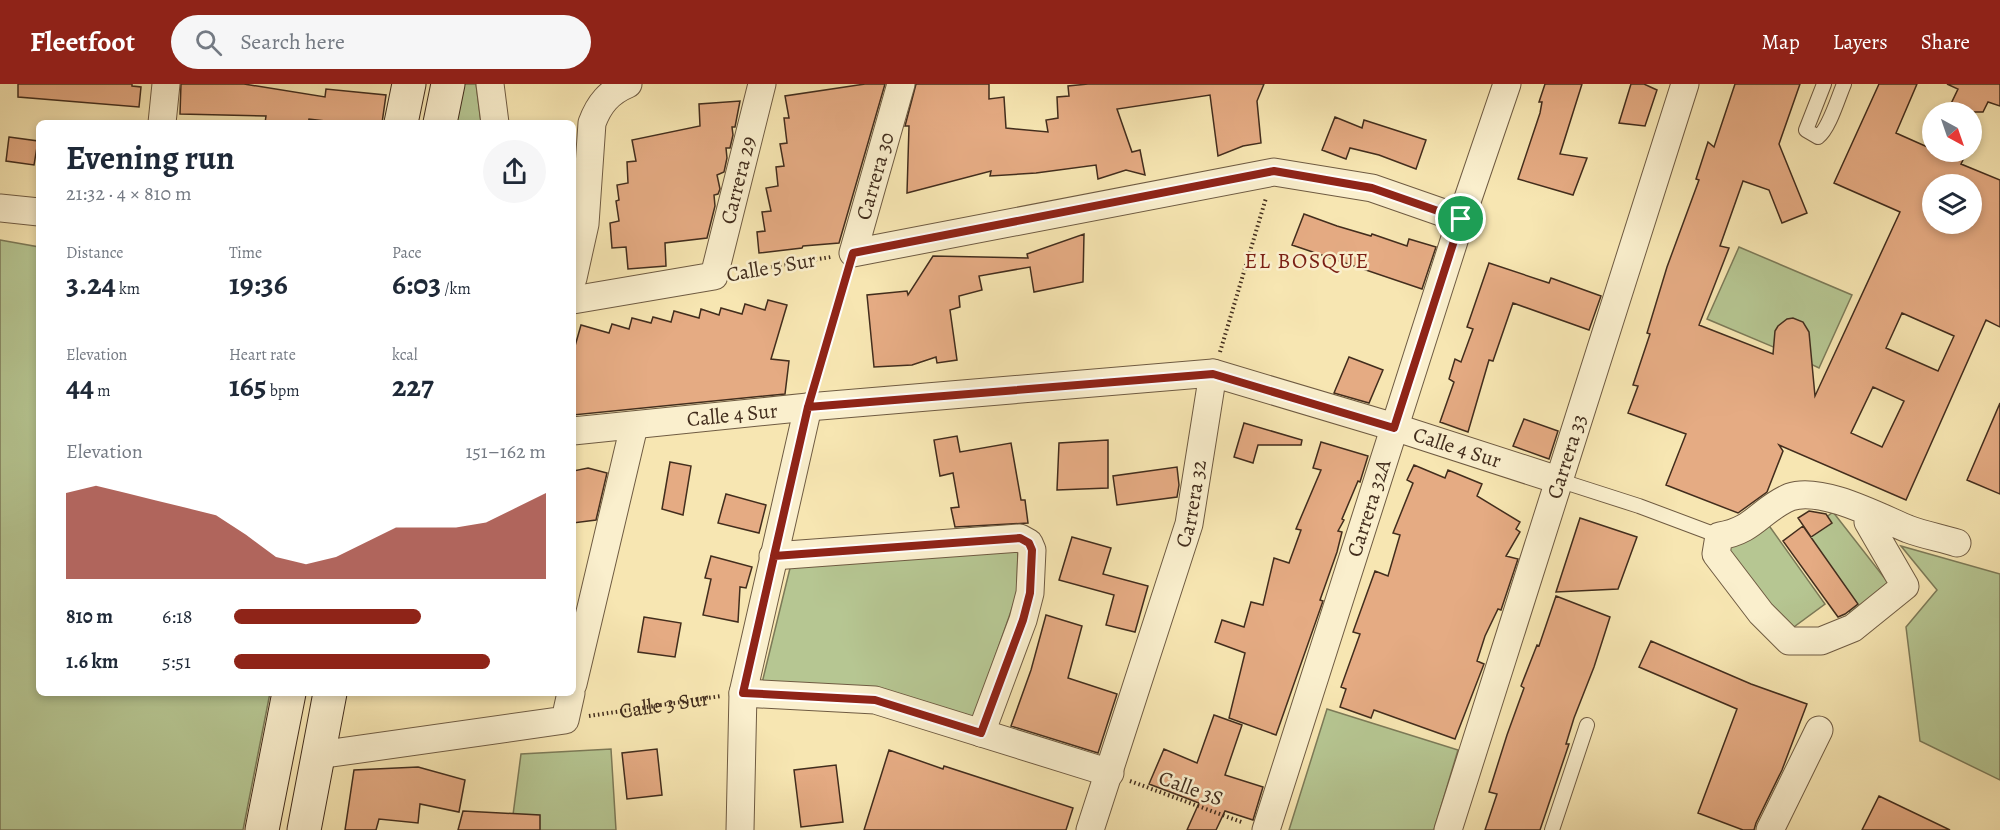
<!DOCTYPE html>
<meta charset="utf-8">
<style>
body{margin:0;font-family:Alegreya,serif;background:#f6f6f7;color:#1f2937;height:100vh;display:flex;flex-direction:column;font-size:22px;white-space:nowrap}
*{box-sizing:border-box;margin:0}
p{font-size:20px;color:#747a83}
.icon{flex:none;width:33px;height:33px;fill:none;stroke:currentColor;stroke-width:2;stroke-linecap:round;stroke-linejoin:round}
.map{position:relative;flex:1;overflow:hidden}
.side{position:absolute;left:36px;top:36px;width:540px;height:576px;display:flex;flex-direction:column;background:#fff;border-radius:9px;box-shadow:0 3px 9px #0003}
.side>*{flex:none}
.needle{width:39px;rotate:140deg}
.fabs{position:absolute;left:1922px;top:18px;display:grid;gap:12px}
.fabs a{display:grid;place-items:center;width:60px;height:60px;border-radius:50%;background:#fff;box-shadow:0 3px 9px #0003;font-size:30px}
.pin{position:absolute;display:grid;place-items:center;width:51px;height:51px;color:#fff;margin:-26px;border:3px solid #fff;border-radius:50%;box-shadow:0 2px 6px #0007}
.round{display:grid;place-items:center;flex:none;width:63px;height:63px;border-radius:32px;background:#f6f6f7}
.headline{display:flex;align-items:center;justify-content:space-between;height:102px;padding:0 30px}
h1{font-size:33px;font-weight:700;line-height:45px}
.metrics{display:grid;grid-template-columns:repeat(3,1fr);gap:9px;height:102px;padding:6px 30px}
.metrics div{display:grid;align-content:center}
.metrics b{font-size:30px;font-weight:700}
.metrics small{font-size:16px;font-weight:400}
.metrics p{font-size:16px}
.chart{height:168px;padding:12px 30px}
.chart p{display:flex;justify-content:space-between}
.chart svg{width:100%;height:108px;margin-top:6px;fill:#8f2418;opacity:.7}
ul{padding:0 30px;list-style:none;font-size:20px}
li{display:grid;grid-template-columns:96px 72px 1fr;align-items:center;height:45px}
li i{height:15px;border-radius:8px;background:#8f2418}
header{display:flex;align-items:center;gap:36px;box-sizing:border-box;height:84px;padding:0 30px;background:#8f2418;color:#fff}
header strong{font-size:28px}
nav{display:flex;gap:33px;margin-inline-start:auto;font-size:21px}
.search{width:420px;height:54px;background:#f6f6f7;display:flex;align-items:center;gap:15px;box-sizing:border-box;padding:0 21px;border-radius:33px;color:#747a83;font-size:22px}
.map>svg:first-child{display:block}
.green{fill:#b6c692;stroke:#7c7a58;stroke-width:1.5}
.building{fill:#e5ab83;stroke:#422d1d;stroke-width:1.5;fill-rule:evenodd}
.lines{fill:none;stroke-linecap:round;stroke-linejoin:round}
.lane-casing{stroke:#6f5b42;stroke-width:16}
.street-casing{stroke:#6f5b42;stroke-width:29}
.secondary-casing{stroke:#422d1d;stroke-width:35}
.path{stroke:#422d1d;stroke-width:4;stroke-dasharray:1.5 3;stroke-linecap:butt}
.lane{stroke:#faefcd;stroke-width:14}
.street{stroke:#faefcd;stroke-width:27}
.secondary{stroke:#faefcd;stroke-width:33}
.route-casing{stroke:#fff;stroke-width:12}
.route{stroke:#8f2418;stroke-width:8}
.labels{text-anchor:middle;stroke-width:5;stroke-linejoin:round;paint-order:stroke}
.street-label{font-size:21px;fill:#422d1d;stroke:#faefcd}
.neighbourhood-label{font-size:22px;letter-spacing:1.5px;fill:#7a1f14;stroke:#faefcd}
</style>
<header>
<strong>Fleetfoot</strong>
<div class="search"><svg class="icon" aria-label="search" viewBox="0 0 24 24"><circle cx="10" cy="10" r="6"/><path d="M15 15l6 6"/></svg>Search here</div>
<nav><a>Map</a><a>Layers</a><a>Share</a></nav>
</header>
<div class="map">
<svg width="2000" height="746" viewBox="0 0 2000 746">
<rect width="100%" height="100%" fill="#f7e6b2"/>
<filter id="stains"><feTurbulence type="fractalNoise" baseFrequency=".00333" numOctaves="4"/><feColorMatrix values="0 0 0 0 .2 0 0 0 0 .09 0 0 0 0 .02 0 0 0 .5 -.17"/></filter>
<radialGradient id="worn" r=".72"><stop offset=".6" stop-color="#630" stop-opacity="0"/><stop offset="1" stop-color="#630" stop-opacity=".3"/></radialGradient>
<path class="green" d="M460 0H476L481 39H452Z
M0 156 39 163V609H270L243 746H0Z
M1739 163 1852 211 1819 284 1783 267 1707 235Z
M1833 428 1890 501 1852 531 1794 458Z
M1765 436 1825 520 1787 548 1726 464Z
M1018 461 1017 510 973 636 762 599 792 476Z
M1901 462 2000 490V696L1920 657 1906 543 1937 506Z
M1327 625 1458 666 1434 746H1289Z
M611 665 616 746H511L521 670Z"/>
<path class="building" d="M18 0H132V2L141 3 139 23 18 13Z
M181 0H244L325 13 326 5 386 11 382 39H343L309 35 308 39H265L266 32 180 30Z
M865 0H885L839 159 803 162 802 164 759 169 757 148 765 147 762 128 771 127 766 104 778 102 776 83 784 82 780 60 787 59 784 34H789L785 12Z
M916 0H989V15L1004 13 1006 44 1048 48 1046 36 1058 34 1057 13 1069 12 1068 2 1088 0H1264L1257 17 1261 59 1243 62 1218 72 1210 11 1117 25 1132 68 1140 66 1145 91 1126 86 1098 95 1096 81 1036 89 990 92 991 87 907 109 909 42H905Z
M1545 0H1582L1560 70 1587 74 1573 111 1518 95 1540 29 1542 18H1539Z
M1631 0H1644L1657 6 1645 42 1619 39Z
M1735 0H1800L1779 60 1807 129 1782 139 1769 106 1743 97 1720 162 1729 164 1699 241 1773 270 1775 247 1778 242 1787 235 1793 234 1803 238 1809 248 1815 312 1900 128 1834 99 1879 0H1917L1896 49 1932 65V68H1967L1961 80 2000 96V243L1986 236 1906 416 1779 361 1783 367 1767 408 1738 429 1666 401 1686 350 1628 329 1638 302 1633 301 1650 250 1647 249 1667 183 1699 96 1696 95 1708 58 1714 63ZM1932 100H1971V140H1932ZM1902 229 1954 252 1938 287 1886 264ZM1873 303 1904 317 1882 363 1851 349Z
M1947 0H2000V22L1988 18 1983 28H1947L1958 5Z
M740 17 735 43H732L733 51 730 64H726L727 74 724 88 717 91 720 105 718 110 714 111 715 122 707 154 665 159 666 182 628 185 626 163 612 164 610 139 619 137 616 117 619 116 617 101 628 99 627 78 636 77 632 56 700 42 699 20Z
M1335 33 1362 44 1364 36 1426 56 1416 85 1379 71 1350 64 1346 75 1322 66Z
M9 53 38 57 34 81 6 77Z
M1304 130 1337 142 1371 152 1372 150 1407 162 1409 155 1436 163 1422 205 1292 161Z
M1084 150 1083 198 1034 208 1030 183 979 192 982 206 959 212 960 223 950 226 957 276 937 279 936 273 912 281 874 283 867 211 907 207 908 211 933 172 1028 174 1027 170Z
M1489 179 1549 199 1551 194 1601 212 1589 246 1513 219 1493 277 1489 276 1468 348 1440 338 1454 298 1449 295 1455 275 1461 278 1473 245 1467 243Z
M768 216 787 221 771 275 789 277 785 310 573 331V269L581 241 609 249 612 240 629 245 632 234 651 239 653 233 671 238 674 227 699 234 701 225 719 231 721 224 742 230 745 220 765 226Z
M1349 273 1383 286 1369 319 1334 309Z
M2000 319V410L1967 396Z
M1524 335 1558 347 1549 375 1513 362Z
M1244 339 1302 356 1301 361H1258L1253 379 1234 373Z
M957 352 960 368 1011 359 1021 416H1025L1028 439 955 443 951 424 959 423 953 389 940 392 934 356Z
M1108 356V404L1057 406 1059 359Z
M1321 358 1368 372 1360 398 1358 397 1342 435 1344 436 1338 447 1342 448 1337 468 1320 516 1323 517 1276 651 1229 634 1245 569 1215 558 1222 536 1244 543 1251 518 1263 521 1274 474 1289 479 1301 446 1296 445 1321 386 1313 384Z
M670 378 691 382 683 431 662 425Z
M1414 381 1445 394 1448 386 1482 400 1477 412 1520 438 1516 445 1520 448 1506 472 1518 475 1501 526 1498 525 1485 552 1477 577 1484 580 1455 655 1374 626 1371 634 1340 623 1346 605 1341 603 1360 550 1353 548 1375 487 1388 492 1400 451 1393 449 1413 399 1407 396Z
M1177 383 1179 401 1177 413 1117 421 1113 392Z
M588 384 607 389 596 436 573 439V387Z
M726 410 766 421 759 449 718 439Z
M1809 427 1826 430 1832 439 1811 453 1798 434Z
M1580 434 1637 453 1618 505 1556 508Z
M1803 442 1858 520 1845 530 1838 533 1783 457Z
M1072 453 1111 464 1103 490 1148 502 1135 548 1106 541 1114 511 1059 496Z
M711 472 752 483 746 504 740 503 738 538 703 531 711 495 705 494Z
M1556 512 1610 533 1594 583 1574 634 1566 660H1569L1540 746H1485L1497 710 1489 708 1507 651 1524 604 1521 602 1537 561 1539 562Z
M1046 531 1082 542 1068 594 1117 610 1098 669 1011 642 1031 586Z
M644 533 681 539 675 573 638 568Z
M1651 557 1751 600 1807 620 1782 686 1756 739 1754 746H1743L1698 729 1737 625 1639 583Z
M1214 631 1242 641 1225 691 1263 703 1253 736 1225 727 1216 746H1187L1199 719 1149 700 1164 665 1197 679Z
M657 665 662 711 627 715 622 669Z
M889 666 943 685 944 682 1073 724 1066 746H864Z
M836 681 843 738 801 743 794 686Z
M418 683 465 696 459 728 420 720 418 739 379 735 376 746H345L354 686Z
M1879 712 1950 746H1862Z
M463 727 540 731V746H458Z"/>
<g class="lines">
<defs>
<path id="lane" d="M1824 0 1806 46 1818 53C1829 45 1838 14 1844 0
M1558 396 1639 422 1719 452
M1552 746 1587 641"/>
<g id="street">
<path d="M490 0 495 39"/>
<path d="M901 0 853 169 1274 88 1372 104 1461 135"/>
<path d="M162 39 166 0"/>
<path d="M0 124 39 128"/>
<path d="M573 194 585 140 592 39C599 20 609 8 628 0"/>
<path id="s2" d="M573 216 714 192 762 0"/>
<path id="s3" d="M573 347 808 323 1213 289 1394 343 1558 396"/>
<path d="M1883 434 1868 438 1905 502 1853 544 1821 557H1789L1761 529 1716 470 1719 452C1754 447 1761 425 1790 413 1821 402 1879 433 1908 445 1924 451 1941 454 1957 459"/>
<path d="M773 472 1020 454 1029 459 1032 466 1030 509 1023 536 981 649"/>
<path d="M573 600 634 342"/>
<path d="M743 609 875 616 1110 689"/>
<path d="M318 671 565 636 571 609"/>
<path d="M740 746 743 609 808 323"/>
<path id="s4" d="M1090 746 1189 440 1213 289"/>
<path id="s5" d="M1266 746 1461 135 1507 0"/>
<path id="s6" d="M1448 746 1685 0"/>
<path d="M1770 746 1819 646"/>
</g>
<path id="secondary" d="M401 39 409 0
M440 39 448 0
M262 746 289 609
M304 746 330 609"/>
</defs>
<use href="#lane" class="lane-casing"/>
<use href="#street" class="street-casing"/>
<use href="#secondary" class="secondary-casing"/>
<g class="path">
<path d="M740 188 831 173"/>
<path d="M1220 268 1266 114"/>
<path d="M815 299 847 191"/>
<path id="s1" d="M589 632 721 612"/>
<path d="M1130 697 1244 739"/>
</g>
<use href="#lane" class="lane"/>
<use href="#street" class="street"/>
<use href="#secondary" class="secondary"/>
</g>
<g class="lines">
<defs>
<path id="route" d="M1461 135 1372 104 1274 87 853 169 808 323 774 472 1020 454 1029 459 1032 466 1030 509 1023 536 981 649 875 616 743 609C764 513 786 418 808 323L1213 290 1394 344 1461 135"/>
</defs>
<use href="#route" class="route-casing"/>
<use href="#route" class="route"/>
</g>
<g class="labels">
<g class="street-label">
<text transform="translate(875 92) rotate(-74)" y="7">Carrera 30</text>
<text dy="7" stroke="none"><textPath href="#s2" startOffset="242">Carrera 29</textPath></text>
<text transform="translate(771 183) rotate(-10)" y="7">Calle 5 Sur</text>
<text dy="7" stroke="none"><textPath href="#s3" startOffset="160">Calle 4 Sur</textPath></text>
<text dy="7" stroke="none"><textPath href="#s3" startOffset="898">Calle 4 Sur</textPath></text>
<text dy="7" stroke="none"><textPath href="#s6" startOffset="392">Carrera 33</textPath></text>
<text dy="7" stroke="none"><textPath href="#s4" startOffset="342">Carrera 32</textPath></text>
<text dy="7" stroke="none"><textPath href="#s5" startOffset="338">Carrera 32A</textPath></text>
<text dy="7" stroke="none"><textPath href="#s1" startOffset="76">Calle 3 Sur</textPath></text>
<text transform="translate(1191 704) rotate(20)" y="7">Calle 3S</text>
</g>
<g class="neighbourhood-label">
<text x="1307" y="184">EL BOSQUE</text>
</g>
</g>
<rect width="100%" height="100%" filter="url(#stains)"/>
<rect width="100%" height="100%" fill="url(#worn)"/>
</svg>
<div class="fabs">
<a><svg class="needle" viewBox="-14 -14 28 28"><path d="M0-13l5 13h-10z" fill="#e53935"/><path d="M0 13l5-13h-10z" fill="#747a83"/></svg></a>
<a><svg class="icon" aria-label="layers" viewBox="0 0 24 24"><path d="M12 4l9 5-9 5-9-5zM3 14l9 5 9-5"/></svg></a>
</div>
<div class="pin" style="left:1461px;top:135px;background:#1e9e55"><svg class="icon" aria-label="arrive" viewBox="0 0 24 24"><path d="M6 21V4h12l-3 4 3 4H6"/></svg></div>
<section class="side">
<div class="headline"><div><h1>Evening run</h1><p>21:32 · 4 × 810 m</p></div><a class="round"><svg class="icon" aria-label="share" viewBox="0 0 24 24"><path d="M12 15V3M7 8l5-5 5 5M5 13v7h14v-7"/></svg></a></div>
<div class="metrics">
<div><p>Distance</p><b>3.24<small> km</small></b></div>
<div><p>Time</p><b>19:36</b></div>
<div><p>Pace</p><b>6:03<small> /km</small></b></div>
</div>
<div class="metrics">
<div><p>Elevation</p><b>44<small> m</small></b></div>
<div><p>Heart rate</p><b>165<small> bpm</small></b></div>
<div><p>kcal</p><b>227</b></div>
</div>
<div class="chart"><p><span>Elevation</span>151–162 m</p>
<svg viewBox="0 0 160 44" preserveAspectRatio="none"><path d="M0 44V9L10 6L20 9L30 12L40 15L50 18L60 26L70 35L80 38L90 35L100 29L110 23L120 23L130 23L140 21L150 15L160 9V44z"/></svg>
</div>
<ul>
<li><b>810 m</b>6:18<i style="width:60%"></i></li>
<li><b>1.6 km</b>5:51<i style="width:82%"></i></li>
</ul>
</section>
</div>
